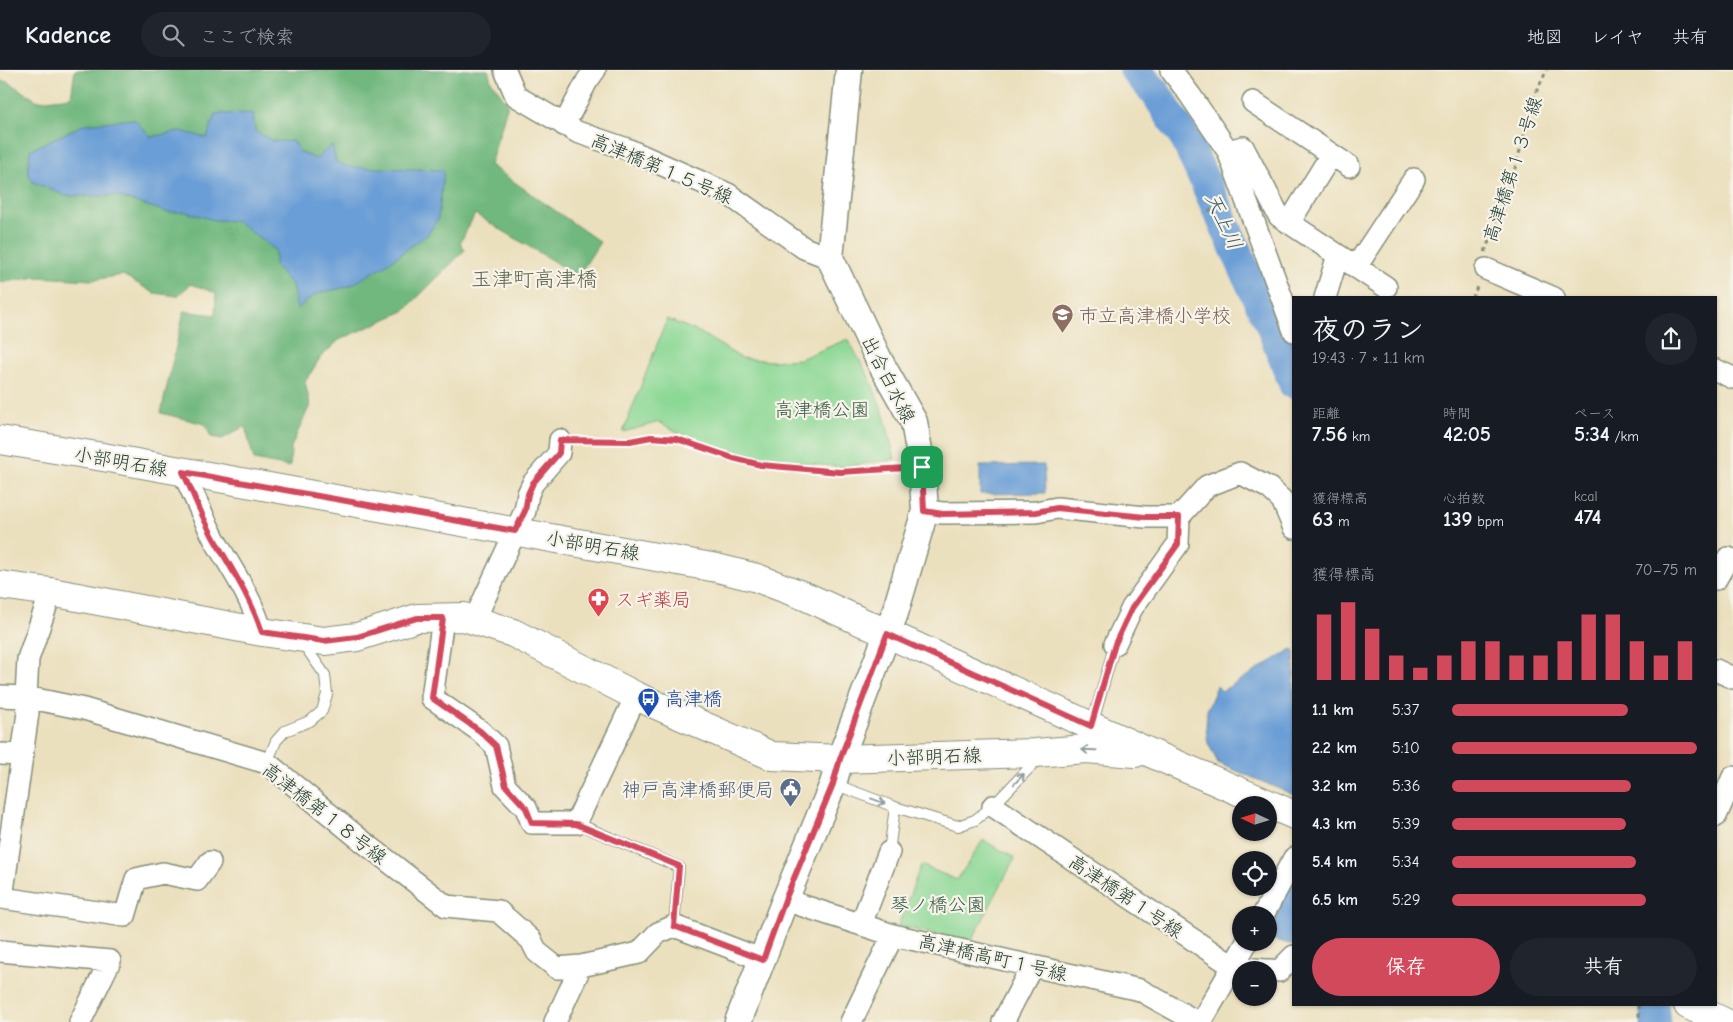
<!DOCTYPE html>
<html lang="ja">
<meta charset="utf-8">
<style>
body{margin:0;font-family:"Comic Neue","Klee One",sans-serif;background:#20242c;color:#f1f3f6;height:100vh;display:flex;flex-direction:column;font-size:19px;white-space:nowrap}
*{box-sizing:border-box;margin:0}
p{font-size:16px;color:#9ea1a6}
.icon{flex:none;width:28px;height:28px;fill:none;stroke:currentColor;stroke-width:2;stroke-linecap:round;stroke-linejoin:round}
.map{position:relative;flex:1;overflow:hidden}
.details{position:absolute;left:1292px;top:226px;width:425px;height:710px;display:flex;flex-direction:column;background:#171b24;border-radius:0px;box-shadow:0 1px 4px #0004}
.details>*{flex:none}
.needle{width:32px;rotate:274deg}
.tools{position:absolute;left:1232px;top:726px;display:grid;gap:10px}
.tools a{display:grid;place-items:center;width:45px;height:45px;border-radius:50%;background:#171b24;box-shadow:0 1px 4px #0004;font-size:25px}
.pin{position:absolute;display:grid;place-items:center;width:42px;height:42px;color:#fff;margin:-21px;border-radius:10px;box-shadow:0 2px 8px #0006}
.round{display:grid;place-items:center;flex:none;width:52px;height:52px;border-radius:26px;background:#20242c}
.overview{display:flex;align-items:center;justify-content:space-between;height:85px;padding:0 20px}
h1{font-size:28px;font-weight:700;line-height:38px}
.figures{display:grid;grid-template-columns:repeat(3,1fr);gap:8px;height:85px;padding:5px 20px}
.figures div{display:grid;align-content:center}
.figures b{font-size:21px;font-weight:700}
.figures small{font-size:14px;font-weight:400}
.figures p{font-size:14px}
.chart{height:140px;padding:10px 20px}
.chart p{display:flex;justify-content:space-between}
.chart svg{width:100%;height:90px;margin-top:5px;stroke:#d1495b;stroke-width:6}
.primary-button{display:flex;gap:10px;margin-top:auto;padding:10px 20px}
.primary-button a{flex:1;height:58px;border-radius:30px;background:#d1495b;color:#fff;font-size:20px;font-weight:700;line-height:58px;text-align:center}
.primary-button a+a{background:#20242c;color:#f1f3f6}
ul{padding:0 20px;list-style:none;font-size:16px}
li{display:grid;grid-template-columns:80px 60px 1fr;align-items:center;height:38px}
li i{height:12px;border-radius:6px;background:#d1495b}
header{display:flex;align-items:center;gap:30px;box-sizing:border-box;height:70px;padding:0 25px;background:#171b24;border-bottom:1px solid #363941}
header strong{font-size:24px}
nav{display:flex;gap:28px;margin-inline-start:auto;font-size:18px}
.search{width:350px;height:45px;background:#20242c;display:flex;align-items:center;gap:12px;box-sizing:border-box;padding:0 18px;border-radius:28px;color:#9ea1a6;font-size:19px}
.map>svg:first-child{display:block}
.green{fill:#8cd895;stroke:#568a64}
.forest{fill:#71b87e;stroke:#487a59}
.water{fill:#6a9ed6;stroke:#446e85}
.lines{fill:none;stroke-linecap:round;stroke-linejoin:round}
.river{stroke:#6a9ed6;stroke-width:31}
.service-casing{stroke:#858e79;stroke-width:12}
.minor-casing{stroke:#858e79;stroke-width:24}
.tertiary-casing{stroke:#858e79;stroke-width:29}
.primary-casing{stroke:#858e79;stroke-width:30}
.path{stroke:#858e79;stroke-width:3;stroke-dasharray:4 4;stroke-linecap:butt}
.service{stroke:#fff;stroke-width:10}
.minor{stroke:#fff;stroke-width:21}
.tertiary{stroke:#fff;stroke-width:26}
.primary{stroke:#fff;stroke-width:28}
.oneway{stroke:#8f9e9a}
.route-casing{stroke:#fff;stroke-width:10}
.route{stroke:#d1495b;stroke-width:6}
.labels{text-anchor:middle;stroke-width:4.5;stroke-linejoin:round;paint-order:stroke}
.street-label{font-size:19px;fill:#1f3d34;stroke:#f7f3e8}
.education-label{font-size:19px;fill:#785e54;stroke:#f7f3e8;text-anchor:start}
.park-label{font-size:19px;fill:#355c47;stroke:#f7f3e8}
.health-label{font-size:19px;fill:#be3a42;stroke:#f7f3e8;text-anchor:start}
.transit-label{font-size:19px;fill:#164399;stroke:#f7f3e8;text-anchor:start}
.service-label{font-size:19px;fill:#4e5e75;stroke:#f7f3e8;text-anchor:end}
.water-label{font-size:20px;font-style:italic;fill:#365a65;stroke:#f7f3e8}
.quarter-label{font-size:21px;fill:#616751;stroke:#f7f3e8}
</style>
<header>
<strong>Kadence</strong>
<div class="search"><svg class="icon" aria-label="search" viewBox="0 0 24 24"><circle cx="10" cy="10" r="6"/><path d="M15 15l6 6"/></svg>ここで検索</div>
<nav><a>地図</a><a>レイヤ</a><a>共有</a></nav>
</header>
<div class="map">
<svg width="1733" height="952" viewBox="0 0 1733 952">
<rect width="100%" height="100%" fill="#f7f3e8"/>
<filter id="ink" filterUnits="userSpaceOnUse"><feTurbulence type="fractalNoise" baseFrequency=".02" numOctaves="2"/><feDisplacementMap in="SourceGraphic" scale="10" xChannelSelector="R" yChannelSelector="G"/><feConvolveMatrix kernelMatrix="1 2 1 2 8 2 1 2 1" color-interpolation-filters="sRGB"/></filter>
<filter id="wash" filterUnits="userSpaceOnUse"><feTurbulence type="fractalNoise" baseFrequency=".0096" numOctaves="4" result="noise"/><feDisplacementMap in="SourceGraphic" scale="20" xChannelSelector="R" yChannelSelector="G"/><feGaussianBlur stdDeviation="1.12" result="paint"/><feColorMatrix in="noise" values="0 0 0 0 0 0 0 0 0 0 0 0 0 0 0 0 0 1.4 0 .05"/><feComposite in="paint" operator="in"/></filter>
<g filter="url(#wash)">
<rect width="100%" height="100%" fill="#ebe0be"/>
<path class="green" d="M667 249 699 262 741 288 772 291 800 289 848 269 871 311 885 349 895 389 843 397 772 390 724 379 690 369 659 352 623 362Z
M983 770 1015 788 971 872 898 856 921 795 957 810Z"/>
<path class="forest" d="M75 0H488L491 11 508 34 490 95 600 172 578 206 475 144 460 173 465 180 404 241 339 270 320 288 305 312 310 335 291 377 290 397 254 390 245 356 222 369 211 367 205 354 161 343 184 241 215 245 216 223 191 214 177 226 154 223 123 205 92 210 37 207 0 213V11L8 12 38 31 71 27Z"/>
<path class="water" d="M253 43 255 61 273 71H293L299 81 316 89 332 75 336 92 349 97 444 100 438 149 428 164 384 196 350 216 316 224 297 239 292 215 275 196V180L237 151 214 150 186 142H167L116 126H66L33 112 28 104 30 80 85 54 134 49 151 67 181 61 207 68 215 44Z
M1044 395 1045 423 980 424V396Z
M1292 579 1294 580V725L1218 693 1208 673 1206 658 1207 640 1217 616 1222 621Z
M1294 807V875H1293L1269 868V851Z"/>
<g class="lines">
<path class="river" d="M1135 0 1155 22 1186 70 1258 229 1268 248 1294 314
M1654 935 1656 952"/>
</g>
</g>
<g filter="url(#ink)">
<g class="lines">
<defs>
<path id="service" d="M1092 655 1115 574
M267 693 276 671 285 661 310 651 322 641 327 624 325 605 302 572
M834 714 895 737 958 756 975 750 993 736 1033 694 1035 687
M576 753 679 797 674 856
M889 782 895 737"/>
<path id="minor" d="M505 0 516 26 577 62 627 79 728 124 804 178 830 188
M1171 0 1190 25 1228 81 1294 261
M1253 32 1349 96
M564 55 587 11 595 0
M1228 81 1243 77 1279 146 1386 217
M1289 153 1331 85
M1356 197 1414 109
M1486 199 1554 228
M1325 228 1338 185
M1716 300 1733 308
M183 402C194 425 204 450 216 472 233 501 252 529 262 562
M925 441 943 443 1036 442 1057 438 1145 447H1179L1207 416 1240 403 1269 418 1282 430 1294 458
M1716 509 1728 488 1733 490
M51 522 28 589 26 627 28 643 2 828 125 846 136 809 163 803 197 810 210 792
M443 548 432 628 480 661 496 676 505 716 526 738 532 753H576L636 626
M474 551 525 441 528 424 533 413 559 383 560 370
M1115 574 1132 538 1178 474 1179 447
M1716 600 1733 608
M0 626 26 627 84 639 267 693 361 770 446 836 498 841 531 870 537 882 557 898 581 896
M0 684 23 685
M993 736 1234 897 1265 900
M1716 746 1733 707
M785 830 893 865 1140 920 1197 952
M1263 845 1294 788
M861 854 889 782
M0 881 110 891 80 952
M1269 900 1279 901 1294 886
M555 952 581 896 639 883 658 863 674 856 763 890
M851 952 893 865
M1003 952 1032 896
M1201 952 1247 872"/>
<path id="tertiary" d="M738 952 785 830 833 714 840 689 895 543 925 441 922 397 914 352 880 292 830 188 849 0"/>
<path id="primary" d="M0 370 103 387 717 498 757 508 807 527 1155 685 1294 745
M0 515 51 522 262 562 324 571 357 567 417 548 464 547 513 563 636 626 772 686 840 689 1035 683 1086 679 1135 683
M1688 935 1724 952"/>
</defs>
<use href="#service" class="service-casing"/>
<use href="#minor" class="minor-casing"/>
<use href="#tertiary" class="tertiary-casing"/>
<use href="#primary" class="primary-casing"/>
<path class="path" d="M1208 141 1227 133
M1485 182 1515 98 1537 20 1547 0
M1472 228 1478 215
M578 370 630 371 651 367 677 369 733 388 761 395 840 402 902 399
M1638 935 1640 952"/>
<use href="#service" class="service"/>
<use href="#minor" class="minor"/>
<use href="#tertiary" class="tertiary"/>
<use href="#primary" class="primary"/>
</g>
<defs><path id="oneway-shaft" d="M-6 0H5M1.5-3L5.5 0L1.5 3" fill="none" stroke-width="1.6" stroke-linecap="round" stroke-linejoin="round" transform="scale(1.25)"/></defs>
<g class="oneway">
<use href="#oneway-shaft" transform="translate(1089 680) rotate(-178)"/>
<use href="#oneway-shaft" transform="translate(1019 709) rotate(-46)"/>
<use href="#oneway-shaft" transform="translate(878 731) rotate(20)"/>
</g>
</g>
<g class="lines" filter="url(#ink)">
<defs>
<path id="route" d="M651 367 677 369 733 388 761 395 840 402 922 397 924 441 943 444 1036 442 1057 438 1145 447H1179L1178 474 1132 538 1115 574 1091 656 887 564 840 689 833 714 785 830 763 890 674 856 679 796 576 754 532 753 526 738 506 716 496 676 480 661 432 628 443 548H417L357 567 324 571 262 562C251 529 233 501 216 472 203 450 194 425 183 402L515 461 525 441 528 424 533 413 559 383 560 370 630 371Z"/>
</defs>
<use href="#route" class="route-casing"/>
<use href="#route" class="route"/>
</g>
<defs>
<symbol id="school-pin" viewBox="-11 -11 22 30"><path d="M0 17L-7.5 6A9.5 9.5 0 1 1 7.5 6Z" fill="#8d6e63" stroke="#f7f3e8"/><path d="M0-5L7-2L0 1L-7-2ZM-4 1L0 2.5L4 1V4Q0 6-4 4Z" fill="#fff"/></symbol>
<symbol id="pharmacy-pin" viewBox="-11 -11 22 30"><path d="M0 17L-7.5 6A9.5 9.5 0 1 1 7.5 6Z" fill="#e0444e" stroke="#f7f3e8"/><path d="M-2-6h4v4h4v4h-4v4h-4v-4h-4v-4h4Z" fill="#fff"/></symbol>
<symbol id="bus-pin" viewBox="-11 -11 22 30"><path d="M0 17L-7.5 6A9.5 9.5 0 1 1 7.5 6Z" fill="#1a4fb4" stroke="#f7f3e8"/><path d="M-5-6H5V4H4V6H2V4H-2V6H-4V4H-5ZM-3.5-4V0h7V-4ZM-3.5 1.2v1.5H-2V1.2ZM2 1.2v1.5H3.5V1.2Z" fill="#fff"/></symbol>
<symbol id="civic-pin" viewBox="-11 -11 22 30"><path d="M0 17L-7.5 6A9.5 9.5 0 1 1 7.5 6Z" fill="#5c6f8a" stroke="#f7f3e8"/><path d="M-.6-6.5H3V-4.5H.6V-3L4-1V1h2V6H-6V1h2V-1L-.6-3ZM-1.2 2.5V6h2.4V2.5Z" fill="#fff"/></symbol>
</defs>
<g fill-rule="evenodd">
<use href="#school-pin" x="1050" y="232" width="25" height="34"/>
<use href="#pharmacy-pin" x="586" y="516" width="25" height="34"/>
<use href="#bus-pin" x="636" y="616" width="25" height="34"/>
<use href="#civic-pin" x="778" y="706" width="25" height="34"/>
</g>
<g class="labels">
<g class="street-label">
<text transform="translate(662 98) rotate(23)" y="7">高津橋第１５号線</text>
<text transform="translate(1512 99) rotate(-72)" y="7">高津橋第１３号線</text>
<text transform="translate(889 309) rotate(63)" y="7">出合白水線</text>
<text transform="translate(121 391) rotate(10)" y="7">小部明石線</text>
<text transform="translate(593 475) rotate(10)" y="7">小部明石線</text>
<text transform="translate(934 686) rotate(-2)" y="7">小部明石線</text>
<text transform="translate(325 743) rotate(38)" y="7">高津橋第１８号線</text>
<text transform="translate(1126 826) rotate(34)" y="7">高津橋第１号線</text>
<text transform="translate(993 887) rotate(13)" y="7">高津橋高町１号線</text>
</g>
<g class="education-label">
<text x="1079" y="252">市立高津橋小学校</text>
</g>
<g class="park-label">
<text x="822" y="346">高津橋公園</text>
<text x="938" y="841">琴ノ橋公園</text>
</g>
<g class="health-label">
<text x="615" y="536">スギ薬局</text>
</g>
<g class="transit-label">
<text x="665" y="635">高津橋</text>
</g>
<g class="service-label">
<text x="774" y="726">神戸高津橋郵便局</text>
</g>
<g class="water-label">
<text transform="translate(1224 151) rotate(65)" y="7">天上川</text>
</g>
<g class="quarter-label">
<text x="534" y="216">玉津町高津橋</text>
</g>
</g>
</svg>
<div class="tools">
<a><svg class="needle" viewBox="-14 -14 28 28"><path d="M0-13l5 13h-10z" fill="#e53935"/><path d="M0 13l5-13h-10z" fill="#9ea1a6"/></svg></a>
<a><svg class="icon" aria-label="locate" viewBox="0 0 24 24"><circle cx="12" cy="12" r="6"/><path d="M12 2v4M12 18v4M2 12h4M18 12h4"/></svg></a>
<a>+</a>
<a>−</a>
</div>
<div class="pin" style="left:922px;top:397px;background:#1e9e55"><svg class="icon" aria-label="arrive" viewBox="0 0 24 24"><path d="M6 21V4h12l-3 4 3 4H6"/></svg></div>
<section class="details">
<div class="overview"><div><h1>夜のラン</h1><p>19:43 · 7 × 1.1 km</p></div><a class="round"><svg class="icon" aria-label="share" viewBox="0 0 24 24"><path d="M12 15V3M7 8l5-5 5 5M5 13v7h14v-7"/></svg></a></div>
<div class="figures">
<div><p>距離</p><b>7.56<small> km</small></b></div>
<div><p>時間</p><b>42:05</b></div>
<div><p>ペース</p><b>5:34<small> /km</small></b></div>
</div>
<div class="figures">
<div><p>獲得標高</p><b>63<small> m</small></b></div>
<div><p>心拍数</p><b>139<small> bpm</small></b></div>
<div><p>kcal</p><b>474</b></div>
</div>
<div class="chart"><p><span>獲得標高</span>70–75 m</p>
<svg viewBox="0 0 160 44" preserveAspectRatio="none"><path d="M5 44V12M15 44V6M25 44V19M35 44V32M45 44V38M55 44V32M65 44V25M75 44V25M85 44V32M95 44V32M105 44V25M115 44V12M125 44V12M135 44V25M145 44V32M155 44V25"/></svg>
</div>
<ul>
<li><b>1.1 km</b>5:37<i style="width:72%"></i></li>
<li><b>2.2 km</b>5:10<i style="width:100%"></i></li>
<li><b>3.2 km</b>5:36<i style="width:73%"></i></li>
<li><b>4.3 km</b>5:39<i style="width:71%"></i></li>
<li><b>5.4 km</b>5:34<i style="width:75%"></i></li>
<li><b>6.5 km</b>5:29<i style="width:79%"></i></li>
</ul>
<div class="primary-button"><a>保存</a><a>共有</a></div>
</section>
</div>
